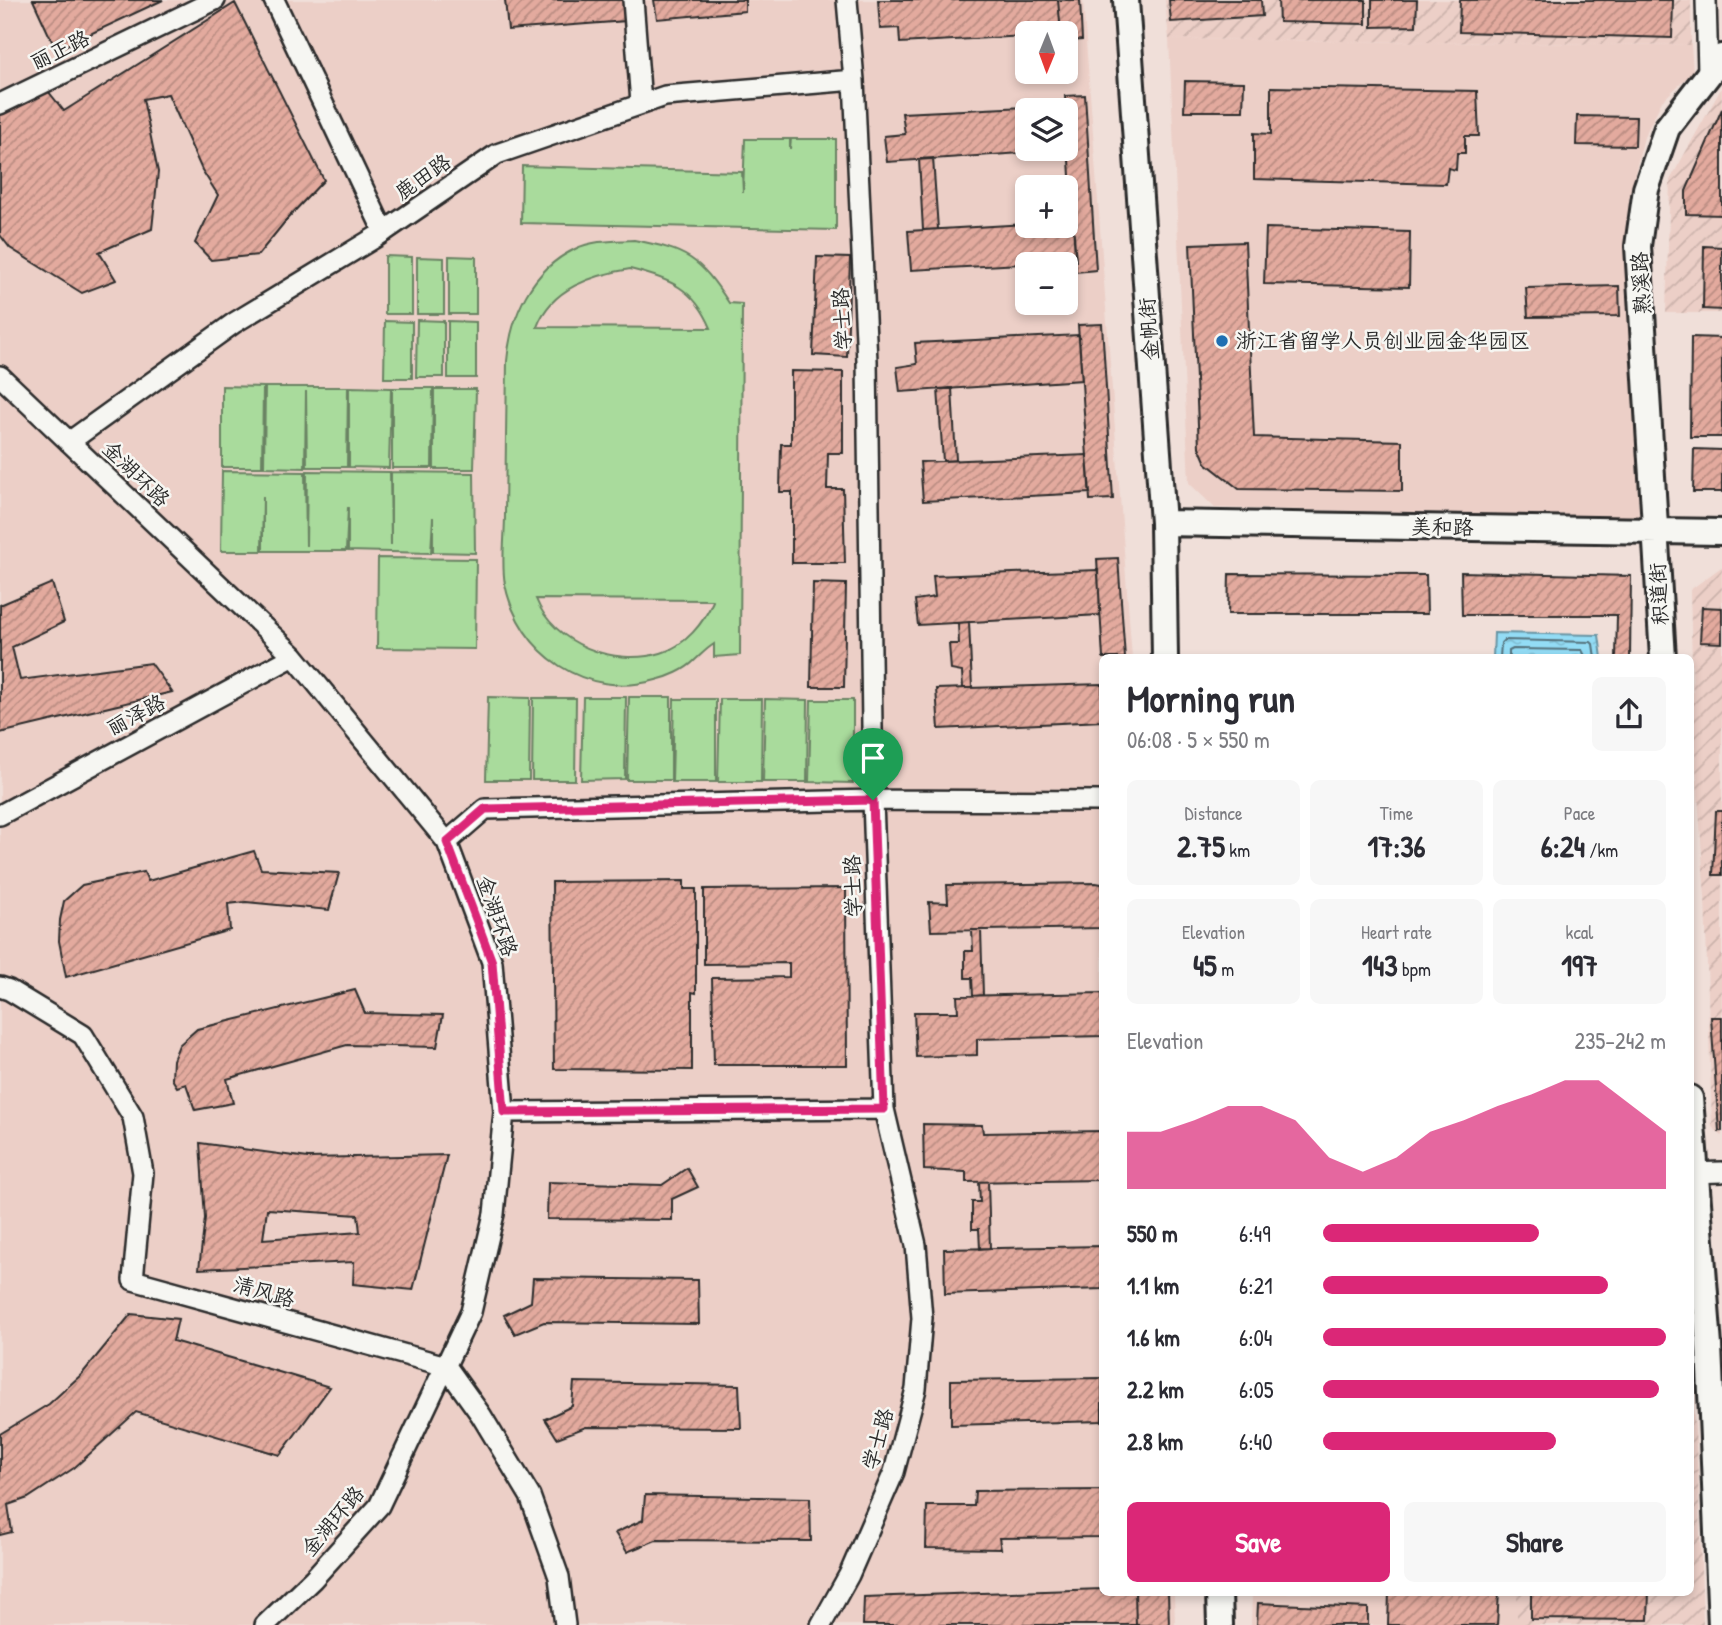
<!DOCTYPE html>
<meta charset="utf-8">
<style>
body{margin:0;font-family:"Patrick Hand","LXGW WenKai TC",sans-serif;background:#f7f7f7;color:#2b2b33;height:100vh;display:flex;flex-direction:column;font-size:26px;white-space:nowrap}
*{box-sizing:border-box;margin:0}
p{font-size:23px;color:#7c7c81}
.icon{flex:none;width:38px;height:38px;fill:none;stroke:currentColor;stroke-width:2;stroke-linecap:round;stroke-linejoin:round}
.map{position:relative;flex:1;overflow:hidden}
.panel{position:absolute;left:1099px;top:654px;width:595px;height:942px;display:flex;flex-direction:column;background:#fff;border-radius:10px;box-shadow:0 4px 10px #0003}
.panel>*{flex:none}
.needle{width:46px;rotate:181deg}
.fabs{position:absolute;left:1015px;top:21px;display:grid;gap:14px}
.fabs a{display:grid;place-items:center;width:63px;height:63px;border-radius:10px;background:#fff;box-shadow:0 4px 10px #0003;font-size:35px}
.pin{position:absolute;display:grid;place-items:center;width:60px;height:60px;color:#fff;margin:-72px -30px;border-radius:50% 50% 50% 0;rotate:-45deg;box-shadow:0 0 7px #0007}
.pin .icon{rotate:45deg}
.round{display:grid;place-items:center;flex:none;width:74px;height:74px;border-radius:10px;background:#f7f7f7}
.head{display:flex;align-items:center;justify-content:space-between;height:119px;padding:0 28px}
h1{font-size:38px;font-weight:700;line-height:52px}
.metrics{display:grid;grid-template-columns:repeat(3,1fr);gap:10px;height:119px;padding:7px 28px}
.metrics div{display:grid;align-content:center;border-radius:10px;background:#f7f7f7;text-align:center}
.metrics b{font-size:30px;font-weight:700}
.metrics small{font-size:19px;font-weight:400}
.metrics p{font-size:19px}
.chart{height:196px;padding:14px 28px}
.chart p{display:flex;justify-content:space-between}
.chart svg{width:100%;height:126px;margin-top:7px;fill:#db2777;opacity:.7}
.action{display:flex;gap:14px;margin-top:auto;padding:14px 28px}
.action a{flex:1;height:80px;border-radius:10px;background:#db2777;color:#fff;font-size:28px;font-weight:700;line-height:80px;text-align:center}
.action a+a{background:#f7f7f7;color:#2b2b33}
ul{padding:0 28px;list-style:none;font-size:23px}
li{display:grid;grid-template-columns:112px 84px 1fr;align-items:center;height:52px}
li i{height:18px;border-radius:9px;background:#db2777}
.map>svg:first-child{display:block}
.built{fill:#eccfc7;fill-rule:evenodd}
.industrial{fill:url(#industrial-furrows)}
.grass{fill:#a9db9c;stroke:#6a8364;stroke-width:2;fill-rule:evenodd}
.water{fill:url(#water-ripples);stroke:#6995a4;stroke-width:2}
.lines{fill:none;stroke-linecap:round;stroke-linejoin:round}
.shore{stroke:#55727c;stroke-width:2}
.building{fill:url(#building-hatch);stroke:#2b2b2b;stroke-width:2;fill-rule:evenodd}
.minor-casing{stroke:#2b2b2b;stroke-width:24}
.tertiary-casing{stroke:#2b2b2b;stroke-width:30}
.minor{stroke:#f6f6f2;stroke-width:19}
.tertiary{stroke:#f6f6f2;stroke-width:24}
.route-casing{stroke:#fff;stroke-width:14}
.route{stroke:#db2777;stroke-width:9}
.poi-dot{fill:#1f6fb2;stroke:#f6f6f2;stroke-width:2.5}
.labels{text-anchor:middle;stroke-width:5;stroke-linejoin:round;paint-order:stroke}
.street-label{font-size:21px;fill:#2b2b2b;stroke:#f6f6f2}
.poi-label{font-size:21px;fill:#2b2b2b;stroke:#f6f6f2;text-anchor:start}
</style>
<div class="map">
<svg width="1722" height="1625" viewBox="0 0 1722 1625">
<defs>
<pattern id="industrial-furrows" width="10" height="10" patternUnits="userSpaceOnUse" patternTransform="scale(1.75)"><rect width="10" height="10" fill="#eccfc7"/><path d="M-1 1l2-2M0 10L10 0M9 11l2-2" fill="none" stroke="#cbb2ab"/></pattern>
<pattern id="water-ripples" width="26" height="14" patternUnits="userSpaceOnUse" patternTransform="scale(1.75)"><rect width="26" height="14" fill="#93dcf5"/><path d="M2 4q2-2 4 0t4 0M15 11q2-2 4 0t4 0" fill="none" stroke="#7fbdd2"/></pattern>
<pattern id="building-hatch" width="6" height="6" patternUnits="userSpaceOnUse" patternTransform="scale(1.75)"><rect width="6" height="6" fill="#e3aa9e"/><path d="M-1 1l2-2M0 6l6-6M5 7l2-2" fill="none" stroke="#b88b81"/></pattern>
</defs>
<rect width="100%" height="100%" fill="#f0dfd9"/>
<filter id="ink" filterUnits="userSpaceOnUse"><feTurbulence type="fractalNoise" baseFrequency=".0143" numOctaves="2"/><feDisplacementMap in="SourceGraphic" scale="14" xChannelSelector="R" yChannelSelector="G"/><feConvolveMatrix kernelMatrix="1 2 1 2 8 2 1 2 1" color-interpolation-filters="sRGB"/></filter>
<g filter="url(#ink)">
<path class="built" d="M0 0H1083L1132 658H1102V1592L1174 1593 1175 1625H0ZM1027 33H1066V72H1027ZM1027 110H1066V149H1027ZM1027 187H1066V226H1027ZM1027 264H1066V303H1027Z
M1169 39 1691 45 1693 72 1662 101 1644 137 1630 193 1627 265 1639 517 1215 508 1189 483Z
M1252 1593H1517V1625H1251Z"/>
<path class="industrial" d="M1165 0H1691V45L1169 39Z
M1722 87V313H1666L1670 180Z
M1720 568H1722V1136L1712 1127 1705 897 1694 737 1690 590Z
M1691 1375 1698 1475 1703 1625H1517V1593L1690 1592Z"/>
<path class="grass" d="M745 139H790V149L791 139H836V230L521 223 522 166 742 172 743 193Z
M634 240C687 250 699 257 729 303L742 304 740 655 714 657V644C706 649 701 655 694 661 685 670 669 677 656 680 586 700 519 654 505 584 501 563 505 537 505 515 506 463 506 412 507 361 511 315 531 270 575 249 593 240 614 241 634 240ZM630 269C670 279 694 288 711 328L537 327C551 288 593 275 630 269ZM536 599 712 600 713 601C704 623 685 646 661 653 614 667 554 644 536 599Z
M385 256 412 257V314H385Z
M449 256 476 257V314H449Z
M417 257 444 258V314H417Z
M417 320 444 321V377H416Z
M385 321 412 322V378H384Z
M448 321 476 322V378H448Z
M222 386 263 387 262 467H222Z
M265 387H348L347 467H307L306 391 305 468 264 467Z
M349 387 391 388 389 468 349 467Z
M392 388H433L432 468H392Z
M434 389H476L474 469H434Z
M222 471 305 472 306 546 307 471 390 472 391 545V472L474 473 475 553 433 552V517L431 553 348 551V507L346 551H263V496L262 551H221Z
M378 558 476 559 475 649 377 648Z
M488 697 530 698 529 780H486Z
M583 697H626L625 779 581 780Z
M629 697H671V780H627Z
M533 698H576L575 780H532Z
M674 699H716V782H672Z
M720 699H762L761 782H718Z
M765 699 808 700 807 782H763Z
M811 700H853V783L809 782Z"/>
<path class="water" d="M1494 633 1599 635 1602 658H1493Z"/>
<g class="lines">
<path class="shore" d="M1500 658 1501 643 1504 640 1591 642 1593 644 1595 658
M1509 658V651L1513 649 1582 650 1586 658"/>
</g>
<path class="building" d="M33 0H163L56 50Z
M505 0H623L626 21 508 30Z
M654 0H745V11L657 19Z
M878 0H1058L1061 33H1027V36L900 43 899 28 880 29Z
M1058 0H1080L1082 40 1066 41V33H1061Z
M1169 0H1261L1262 16 1171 22Z
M1278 0H1366V24L1279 22Z
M1372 0H1417L1416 26 1372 27Z
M1460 0H1673L1672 38 1459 32Z
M235 3 324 180 288 218 258 255 211 260 195 243 218 195 202 170 168 94 143 99 158 172 152 229 99 252 116 280 82 293 10 248 0 235V114L48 91 64 111Z
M1185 81 1244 82 1243 111H1184Z
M1271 87 1477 91 1479 136H1465V153H1457L1456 170 1448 168 1446 184 1254 179V133L1271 134Z
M1085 95 1096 270 1076 272 1065 96Z
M1066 105 1069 150 887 162 884 136 905 134 902 113ZM1027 110H1066V149H1027Z
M1722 109V215L1686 214V191Z
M1577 116 1636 117 1635 146 1576 145Z
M933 158 938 229 923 230 919 159Z
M1066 222H1073L1076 261 911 270 908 231 1027 224 1066 226Z
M1266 228 1410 232 1409 287 1264 284Z
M1245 242 1254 437 1402 441V491L1239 489 1206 463 1199 447 1190 244Z
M1704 246 1722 247V310L1703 309Z
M817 257 850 258 847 357 813 355Z
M1619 286 1620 316 1528 317 1526 288Z
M1102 324 1113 499 1090 500 1078 325Z
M1079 335 1082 380 900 392 897 367 917 364 915 343Z
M1691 337 1722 338V437H1690Z
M791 371 843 372V453H828L827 489H843L845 563H792V492H780L781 444H791Z
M952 388 956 460 943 461 938 389Z
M1694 449 1722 450V492H1693Z
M1087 455 1090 493 923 501 920 462Z
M1118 558 1125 658H1103L1097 559Z
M1098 570 1100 615 918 625 915 600 935 597 933 576Z
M1461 572 1631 576 1630 658H1616L1617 615H1462Z
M1229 574 1426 575 1427 614H1228Z
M52 583 64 622 12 647 20 680 151 663 172 692 0 733V605Z
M813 583 846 584 844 687H811Z
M1702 607 1722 608V643L1700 642Z
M969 622 972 688H963L962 672 951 670 949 644H959L958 623Z
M1102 684V721L939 729 936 689Z
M1716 811H1722V875H1713Z
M254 851 261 869 339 873 329 910 246 902 228 904 230 930 66 977 59 941 60 920 64 901 82 885 144 872 148 881Z
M684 881V889H696V993L692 992V1070L554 1069 552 882Z
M1096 883 1102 884V928L931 931 929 902 948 903 947 885Z
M846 888 847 1065H714L712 978 789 977V963L704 964V889Z
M972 930H981L983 995 973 996 972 978H965V951H973Z
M355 990 365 1013 443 1015 437 1047 347 1045 227 1079 233 1103 195 1110 186 1084 177 1087 172 1079 173 1060 179 1045 197 1029Z
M1102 993V1036L977 1039V1055L916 1057 914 1012H958L957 996Z
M1711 1017H1722V1131H1719Z
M923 1124 982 1125 983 1133 1102 1131V1180L966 1182V1172L924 1170Z
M200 1143 308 1158 447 1155 413 1290 353 1284 354 1262 199 1269 205 1218ZM267 1209 358 1215 360 1232 263 1239Z
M687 1168 698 1187 672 1199V1220L547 1219 548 1182 662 1185Z
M979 1182H988L990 1248 980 1249 979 1229H972V1202H980Z
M1102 1246V1289L945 1294 944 1249Z
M533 1278 698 1280 699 1324 544 1322 515 1334 504 1315 531 1302Z
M131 1314 178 1319 173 1341 330 1387 280 1455 136 1412 74 1468 28 1498 8 1505 12 1532 0 1535V1434L49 1404 82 1374Z
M1102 1378V1421L951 1425V1380Z
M574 1382 739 1385 741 1428 586 1427 557 1438 545 1419 572 1406Z
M1102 1490V1537L999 1538 1001 1549 926 1548 927 1506H974L975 1491Z
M645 1495 810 1498 811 1541 656 1540 627 1552 615 1533 643 1520Z
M1102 1589V1592H1135L1136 1625H863L864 1597Z
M1135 1592H1168L1169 1625H1136Z
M1389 1592H1499L1497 1625H1388Z
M1531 1592H1649L1648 1620 1531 1619Z
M1258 1603 1368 1608V1625H1257Z"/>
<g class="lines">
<defs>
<path id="minor" d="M274 0 384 232
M633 0 641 103
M1706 0 1708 72
M0 104 215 0
M0 376 294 656 447 842 492 962 504 1112 494 1214 471 1312 379 1506 313 1579 265 1625
M69 442 234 323 376 237 497 154 665 96 854 80
M0 815 294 656
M447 842 485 809 873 800 1102 801
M0 987 9 990 83 1035 133 1117 143 1173 133 1280 446 1366 481 1415 530 1496 559 1577 565 1625
M504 1112 884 1109
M1690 1173 1722 1172
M821 1625 849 1575 894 1472 916 1389 922 1318 916 1245 884 1109 873 800 867 361 854 80 847 0"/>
<path id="tertiary" d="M1126 0 1163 523 1165 658
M1163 523 1722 532
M1663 658 1638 246 1646 189 1667 128 1722 57
M1690 1098 1709 1346 1721 1625
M1219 1592 1220 1625"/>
</defs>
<use href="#minor" class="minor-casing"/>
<use href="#tertiary" class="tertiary-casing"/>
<use href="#minor" class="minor"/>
<use href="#tertiary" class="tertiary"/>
</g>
</g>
<g class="lines" filter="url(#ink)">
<defs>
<path id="route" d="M873 800 884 1109 504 1112 492 962 447 842 485 809Z"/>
</defs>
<use href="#route" class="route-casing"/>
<use href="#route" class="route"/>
</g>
<circle class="poi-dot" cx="1222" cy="341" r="7"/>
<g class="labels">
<g class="street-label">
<text transform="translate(60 50) rotate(-26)" y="7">丽正路</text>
<text transform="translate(423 177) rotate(-35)" y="7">鹿田路</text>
<text transform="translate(1641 283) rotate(-93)" y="7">熟溪路</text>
<text transform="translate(842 319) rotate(-93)" y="7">学士路</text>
<text transform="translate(1149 329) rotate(-94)" y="7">金帆街</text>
<text transform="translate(136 474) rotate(44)" y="7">金湖环路</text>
<text transform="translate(1442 527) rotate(1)" y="7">美和路</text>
<text transform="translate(1659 594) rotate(-93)" y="7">积道街</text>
<text transform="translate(136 715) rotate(-28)" y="7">丽泽路</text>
<text transform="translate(853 886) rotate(-92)" y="7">学士路</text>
<text transform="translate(497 916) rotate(71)" y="7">金湖环路</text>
<text transform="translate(264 1292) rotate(15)" y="7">清风路</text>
<text transform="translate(878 1439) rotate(-74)" y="7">学士路</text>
<text transform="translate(333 1521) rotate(-50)" y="7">金湖环路</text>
</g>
<g class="poi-label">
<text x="1236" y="348">浙江省留学人员创业园金华园区</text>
</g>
</g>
</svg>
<div class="fabs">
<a><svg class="needle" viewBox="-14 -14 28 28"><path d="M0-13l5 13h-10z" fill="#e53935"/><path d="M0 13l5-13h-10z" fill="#7c7c81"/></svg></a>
<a><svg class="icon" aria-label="layers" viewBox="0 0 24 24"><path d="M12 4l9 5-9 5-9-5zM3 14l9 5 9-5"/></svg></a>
<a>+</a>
<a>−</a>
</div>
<div class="pin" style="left:873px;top:800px;background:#1e9e55"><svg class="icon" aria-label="arrive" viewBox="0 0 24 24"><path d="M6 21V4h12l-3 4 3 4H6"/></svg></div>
<section class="panel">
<div class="head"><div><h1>Morning run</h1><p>06:08 · 5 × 550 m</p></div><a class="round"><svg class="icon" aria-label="share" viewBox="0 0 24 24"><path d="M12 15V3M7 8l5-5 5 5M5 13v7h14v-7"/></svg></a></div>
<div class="metrics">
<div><p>Distance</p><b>2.75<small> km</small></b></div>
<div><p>Time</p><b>17:36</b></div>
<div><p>Pace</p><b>6:24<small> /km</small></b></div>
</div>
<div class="metrics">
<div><p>Elevation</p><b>45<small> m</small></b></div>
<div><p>Heart rate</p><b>143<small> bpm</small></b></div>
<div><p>kcal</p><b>197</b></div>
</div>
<div class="chart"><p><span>Elevation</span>235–242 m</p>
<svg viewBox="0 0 160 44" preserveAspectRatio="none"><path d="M0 44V24L10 24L20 20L30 15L40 15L50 20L60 33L70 38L80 33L90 24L100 20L110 15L120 11L130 6L140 6L150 15L160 24V44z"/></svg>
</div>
<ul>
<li><b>550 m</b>6:49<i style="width:63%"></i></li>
<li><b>1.1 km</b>6:21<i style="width:83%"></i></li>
<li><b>1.6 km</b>6:04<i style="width:100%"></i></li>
<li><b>2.2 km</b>6:05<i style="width:98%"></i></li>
<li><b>2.8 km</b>6:40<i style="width:68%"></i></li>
</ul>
<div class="action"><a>Save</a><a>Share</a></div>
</section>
</div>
